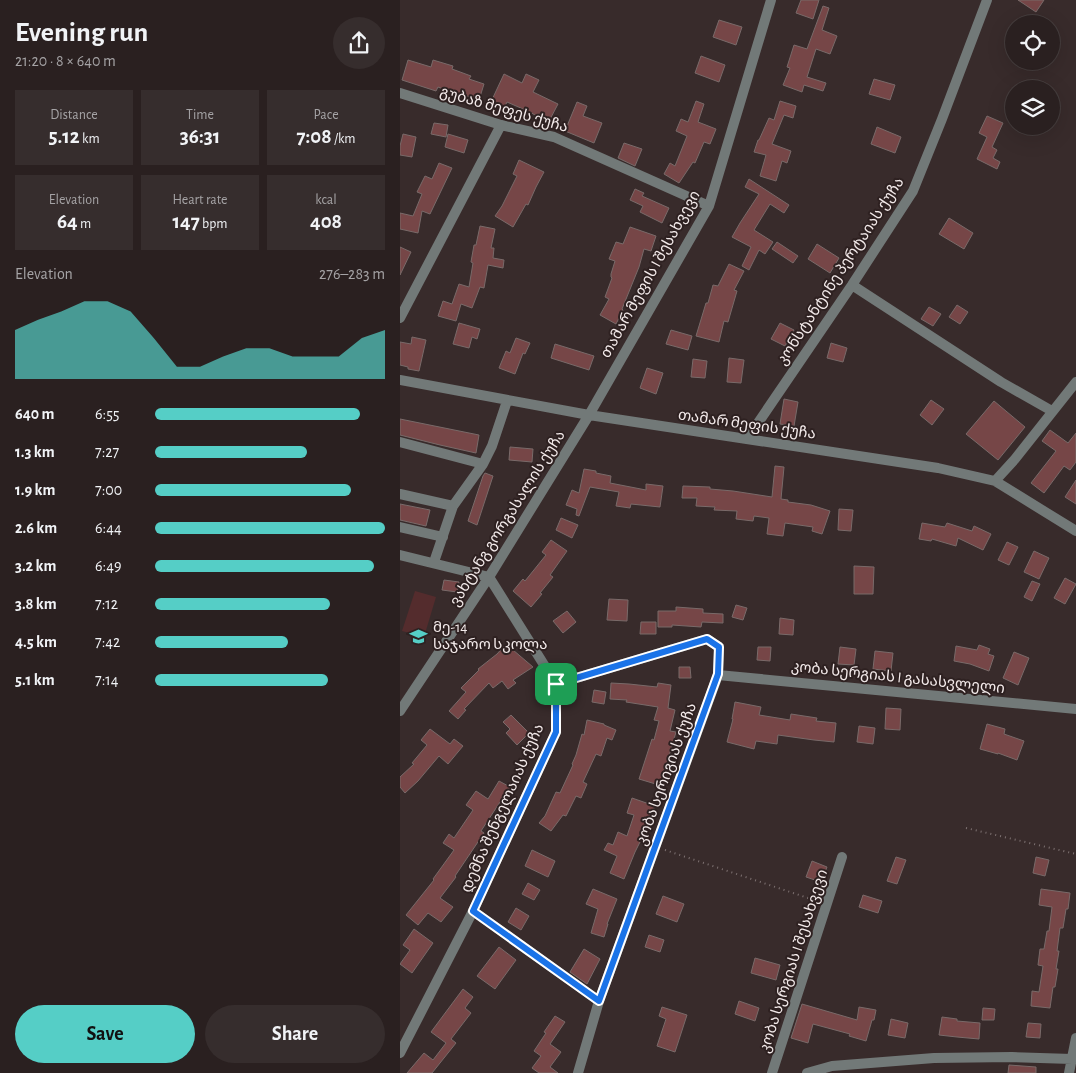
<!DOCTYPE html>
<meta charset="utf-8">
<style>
body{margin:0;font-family:"Alegreya Sans","Noto Sans Georgian",sans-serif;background:#362d2d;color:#f1f3f6;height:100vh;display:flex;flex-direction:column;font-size:19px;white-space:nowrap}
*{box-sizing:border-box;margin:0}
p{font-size:16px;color:#a5a3a5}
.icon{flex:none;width:28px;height:28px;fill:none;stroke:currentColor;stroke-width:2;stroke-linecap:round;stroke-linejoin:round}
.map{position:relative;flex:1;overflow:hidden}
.details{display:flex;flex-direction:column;background:#2a2020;width:400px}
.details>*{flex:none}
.tools{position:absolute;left:605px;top:15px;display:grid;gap:10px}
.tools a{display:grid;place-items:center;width:55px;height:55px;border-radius:50%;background:#2a2020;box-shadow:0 5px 20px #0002,0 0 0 1px #463e3e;font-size:25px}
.pin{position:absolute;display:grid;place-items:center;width:42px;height:42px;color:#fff;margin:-21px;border-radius:10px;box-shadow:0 2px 8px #0006}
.round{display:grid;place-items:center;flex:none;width:52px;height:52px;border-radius:26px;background:#362d2d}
.summary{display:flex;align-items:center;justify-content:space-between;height:85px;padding:0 15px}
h1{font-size:28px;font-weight:700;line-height:38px}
.figures{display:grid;grid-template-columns:repeat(3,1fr);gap:8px;height:85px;padding:5px 15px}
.figures div{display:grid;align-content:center;border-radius:0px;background:#362d2d;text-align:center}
.figures b{font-size:21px;font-weight:700}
.figures small{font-size:14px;font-weight:400}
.figures p{font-size:14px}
.chart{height:140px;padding:10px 15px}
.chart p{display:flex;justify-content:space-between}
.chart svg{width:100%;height:90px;margin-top:5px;fill:#55cec6;opacity:.7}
.action{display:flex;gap:10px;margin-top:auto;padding:10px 15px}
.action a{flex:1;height:58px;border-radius:30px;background:#55cec6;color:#111;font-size:20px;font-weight:700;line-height:58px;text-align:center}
.action a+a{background:#362d2d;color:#f1f3f6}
ul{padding:0 15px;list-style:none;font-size:16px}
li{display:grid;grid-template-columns:80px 60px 1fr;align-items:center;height:38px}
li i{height:12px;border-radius:6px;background:#55cec6}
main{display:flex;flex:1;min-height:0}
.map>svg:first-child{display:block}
.green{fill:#542c2d}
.building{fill:#764647;stroke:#796a69}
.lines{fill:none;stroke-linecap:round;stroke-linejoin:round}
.path{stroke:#7e7272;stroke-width:2;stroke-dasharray:1 4;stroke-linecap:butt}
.minor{stroke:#727978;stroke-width:10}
.route-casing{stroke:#fff;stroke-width:10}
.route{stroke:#1a73e8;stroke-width:6}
.labels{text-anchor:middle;stroke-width:4;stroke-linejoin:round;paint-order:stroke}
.street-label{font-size:15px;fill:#f3eaea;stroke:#2e2121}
.poi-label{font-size:15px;fill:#f3eaea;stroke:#2e2121;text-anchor:start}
</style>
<main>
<section class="details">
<div class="summary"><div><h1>Evening run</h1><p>21:20 · 8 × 640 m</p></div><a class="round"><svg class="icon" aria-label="share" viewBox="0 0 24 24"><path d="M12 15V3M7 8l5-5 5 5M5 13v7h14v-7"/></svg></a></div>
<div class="figures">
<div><p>Distance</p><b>5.12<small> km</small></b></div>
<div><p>Time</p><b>36:31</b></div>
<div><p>Pace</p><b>7:08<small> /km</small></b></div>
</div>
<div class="figures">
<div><p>Elevation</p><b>64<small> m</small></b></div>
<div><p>Heart rate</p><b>147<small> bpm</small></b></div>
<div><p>kcal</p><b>408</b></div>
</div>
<div class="chart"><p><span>Elevation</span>276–283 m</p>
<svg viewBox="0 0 160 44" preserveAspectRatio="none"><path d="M0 44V20L10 15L20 11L30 6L40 6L50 11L60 24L70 38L80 38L90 33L100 29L110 29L120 33L130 33L140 33L150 24L160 20V44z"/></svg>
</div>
<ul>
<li><b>640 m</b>6:55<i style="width:89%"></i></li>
<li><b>1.3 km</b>7:27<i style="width:66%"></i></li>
<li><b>1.9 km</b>7:00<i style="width:85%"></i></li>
<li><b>2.6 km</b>6:44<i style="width:100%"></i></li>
<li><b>3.2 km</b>6:49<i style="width:95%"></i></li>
<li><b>3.8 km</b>7:12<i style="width:76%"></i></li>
<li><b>4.5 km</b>7:42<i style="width:58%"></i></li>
<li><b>5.1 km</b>7:14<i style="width:75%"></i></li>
</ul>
<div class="action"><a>Save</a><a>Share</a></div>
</section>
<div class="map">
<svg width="676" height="1073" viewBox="0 0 676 1073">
<rect width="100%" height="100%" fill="#382b2b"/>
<path class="green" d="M15 591 36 597 24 637 2 631Z"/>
<path class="building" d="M401 0H419L413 19 396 13Z
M618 0H644L636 12Z
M423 6 429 8 422 30 437 36 430 54 416 49 407 77 426 83 423 91 404 85 402 92 383 85 390 68 387 67 394 45 407 49Z
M319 20 342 27 336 45 313 37Z
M301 56 325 65 319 82 295 73Z
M8 60 31 67 33 60 53 66 52 69 71 76 69 79 84 84 79 100 64 95 63 97 38 87 36 91 2 80Z
M104 74 122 83 126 74 139 80 133 92 158 104 148 123 130 112 107 102 103 110 90 104Z
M474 79 495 85 490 100 469 94Z
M296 101 304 104 298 122 316 129 310 144 304 142 295 163 293 162 279 183 264 174 270 163 275 166 287 136 276 131 281 119 288 122Z
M380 101 396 106 393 118 384 115 372 144 391 151 387 163 382 161 376 181 360 176 366 155 354 152 358 140H359L369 118 374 120Z
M177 102 187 106 183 116 202 123 194 143 165 131Z
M587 116 603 123 592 147 597 150 593 158 600 162 597 169 577 159 587 137 579 133Z
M34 123 48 125 46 137 31 134Z
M477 127 501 137 495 153 471 144Z
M3 134 16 137 12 157 0 155V146Z
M48 134 68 140 64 153 45 147Z
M224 143 242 149 235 166 218 158Z
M119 160 144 172 136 187 128 205 126 204 113 227 95 216 102 206 117 176 113 174Z
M39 163 52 168 30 214 22 211 18 233 0 229V213L13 216 22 194 17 192 25 176 32 179Z
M349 179 389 205 384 213 370 204 354 230 373 242 365 254 359 250 349 270 342 266 351 247 332 237 340 223 359 194 345 187Z
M235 189 244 193 242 196 269 208 262 223 240 212 243 206 230 200Z
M549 218 573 233 564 249 539 234Z
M80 226 95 229 91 248H94L93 258 104 260 103 268 88 265 84 288 80 287 72 308 61 304 56 321 38 316 43 301 52 304 59 284 69 287 73 263 71 262 74 245H76Z
M230 227 256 236 251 251 244 249 239 267 222 309 223 310 216 324 200 315 209 299 205 297 212 278 211 277V274L215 261 209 259 216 242 223 244Z
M377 242 398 256 393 263 372 249Z
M417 244 439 258 430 273 408 259Z
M0 247 11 252 0 275Z
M329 264 344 271 334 290 337 291 328 322 324 321 319 342 296 336 306 303H308L313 285 318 286Z
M557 305 568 312 560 324 549 317Z
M529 307 541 314 533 326 521 319Z
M59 323 80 329 77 339 72 337 69 348 53 344Z
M380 323 394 330 385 346 371 339Z
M271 330 292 336 288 350 266 344Z
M12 337 26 340 19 371 8 369V367L0 365V342L11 344Z
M116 338 130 343 125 354 123 353 115 374 99 368 106 351 110 353Z
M431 343 447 348 443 362 427 358Z
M155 344 194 356 189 370 151 358Z
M329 358 344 360 341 383 327 382Z
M293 359 307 361 305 378 291 377Z
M247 368 263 373 256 394 240 388Z
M384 399 398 402 394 426 380 424Z
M531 400 544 409 532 425 520 415Z
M594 401 625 427 598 460 566 434Z
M0 419 79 435 76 453 40 445 0 435Z
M650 430 668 443 676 433V462L670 470 664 466 644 493 631 483 656 451 642 441Z
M110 447 133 449 132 462 109 460Z
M375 466 384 467 381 499 388 500V502L411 505 430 511 422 534 412 531 413 527 385 523 383 536 367 534 369 518 354 516 353 521 336 519 337 511 314 510 315 507 296 506 297 498H282L283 486 310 487V489L333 491 372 497Z
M184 469 196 471V473L211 476 210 483 246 490V484L263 486 260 507 231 504 230 508 216 506 219 492 190 487 179 516 176 515 177 509 166 505 172 490 179 493Z
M85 473 93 476 77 525 68 521 83 476Z
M676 480V504L665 497Z
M0 504 30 510 26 526 0 520Z
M439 509 453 510 451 531 438 530Z
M161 518 178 525 172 538 156 530Z
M522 523 545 527 547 523 572 531 574 526 591 534 583 550 558 538 556 546 532 539 531 541 519 539Z
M151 540 167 551 150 575 153 577 140 593 142 594 131 607 113 591 123 579 125 581 146 555 142 552Z
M607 542 618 547 609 565 598 560Z
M634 551 649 558 639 579 624 572Z
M454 566 474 567 473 594H454Z
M665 578 676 584 665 604 654 598Z
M44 580 59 582 57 592 42 590Z
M632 581 640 584 632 601 624 597Z
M209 599 228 600 227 621 207 620Z
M336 605 347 608 343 620 332 617Z
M276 607 303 609V613L323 614V623L302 622 301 627 272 625V627H258V611H276Z
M167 611 176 622 163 633 153 621Z
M380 618 394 620 393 635 379 634Z
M241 622H256V634H240Z
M106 644 133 667 113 680 116 683 108 689 102 681 93 688 89 683 64 709 66 710 58 719 49 711 66 692 61 688 79 670 78 669 97 654Z
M579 645 590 649 588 654 594 656 589 671 570 664 554 661 556 646 577 650Z
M358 647H371L370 661 357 660Z
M440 647 456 649 454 665 438 664Z
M475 651 493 653 491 671 473 669Z
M614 652 629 658 618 685 603 678Z
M279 667H290L291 678H279Z
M211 683 229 684 257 687 258 683 271 685 268 708 275 710 270 731 276 732 267 763 259 785 239 779 252 739 254 740 259 721 254 720 258 707 226 702 227 700 210 699Z
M194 690 206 692 204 704 192 702Z
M335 702 361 707 359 715 390 720 391 714 417 718 416 721 436 723 434 742 414 740 378 735 377 744 356 741 354 749 327 742 333 719H332Z
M486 708 501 709 500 730 485 729Z
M111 715 129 733 117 745 106 733 110 729 103 722Z
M187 720 204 724V725L216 730 212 740 207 738 201 756 196 754 183 782 187 784 181 798 176 796 166 816 163 815 151 831 139 823 145 816 156 792 160 793 173 765 172 764 176 755 182 734 184 735Z
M587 724 605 729 604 734 624 741 617 760 598 753V754L580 749Z
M459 726 475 728 473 744 457 742Z
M30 729 50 744 54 739 63 746 48 764 39 756 18 781 5 793 0 787V777L14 764 12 763 27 745 21 740Z
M99 781 110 787 101 802H100L81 831 84 833 55 876 56 877 40 898 53 907 41 922 28 913 18 925 6 915 34 880 33 879 54 850 43 843 49 834 54 838 73 810 66 805 76 791 88 799Z
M232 798 255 806 242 838 235 852 224 879 210 873 217 856 204 850 208 843 213 845 218 832 227 836 234 815 227 813Z
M132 850 155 861 148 877 125 866Z
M496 857 506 860 497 884 487 881Z
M636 857 649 860 645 876 633 873Z
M412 861 427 867 421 882 406 877Z
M128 883 140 890 134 900 122 894Z
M193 889 217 899 207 924H208L204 937 191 933 198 909 186 904Z
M641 889 670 893 668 909H666L663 928H660L657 951H659L656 969H658L655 987H653L650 1008 631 1006 632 991 639 992 643 966 638 965 640 949H644L647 931H649L652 907 639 905Z
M463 895 482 901 478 913 459 907Z
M263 896 284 904 277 922 256 914Z
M116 908 129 916 121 930 108 922Z
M14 929 33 943 12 973 0 964 10 950 3 945Z
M249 935 264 940 260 952 245 947Z
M99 947 116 960 95 989 77 976Z
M184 949 200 959 187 984 170 972Z
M355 958 380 965 376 980 351 973Z
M63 989 73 997 65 1008 71 1013 51 1039 56 1043 32 1073H7L24 1053 33 1060 46 1043 31 1032Z
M339 1001 359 1008 355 1021 335 1014Z
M402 1004 457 1020 459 1007 476 1010 474 1020H472L466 1041 449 1036 450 1034 413 1024 408 1043 391 1038Z
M262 1007 287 1015 275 1052 257 1046 266 1019 259 1016Z
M583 1008 595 1009 594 1020H582Z
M155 1016 165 1022 150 1044 161 1052 150 1067 158 1073H139L132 1068 141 1056 134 1051 146 1033 144 1032Z
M542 1017 557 1019V1021L580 1023 579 1039 557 1037 539 1035Z
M491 1019 508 1023 505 1038 488 1035Z
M628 1023 641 1024 640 1038 626 1037Z
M609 1065 636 1067V1073H608Z"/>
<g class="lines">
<path class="path" d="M566 828 676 854
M265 850 417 901"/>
<path class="minor" d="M0 93 101 125 154 137 309 206
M452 285 601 382 652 411
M0 318 101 125
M0 380 189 415 538 468 595 481 676 531
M347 439 452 285 513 191 542 119 587 0
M0 442 83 464
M595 481 615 459 676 382
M0 494 53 506
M0 527 43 537
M0 555 89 577 156 684V732L73 911 0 1053
M34 562 53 506 83 464 92 446 107 401
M318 675 676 709
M156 684 307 639 319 647 318 675 199 1001 178 1073
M0 711 89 577 189 415 309 206 371 0
M73 911 199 1001
M372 1073 442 857
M407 1073 432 1066 534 1058 612 1057 672 1059
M669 1073 676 1038"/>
</g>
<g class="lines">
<defs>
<path id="route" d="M307 639 319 647 318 674 199 1001 73 911 156 732V684Z"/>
</defs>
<use href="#route" class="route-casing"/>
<use href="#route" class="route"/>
</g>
<defs>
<symbol id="school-bare" viewBox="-9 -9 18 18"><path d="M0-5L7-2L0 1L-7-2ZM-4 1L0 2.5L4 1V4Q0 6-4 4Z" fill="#55cec6" stroke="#2e2121" stroke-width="2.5" paint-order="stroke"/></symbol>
</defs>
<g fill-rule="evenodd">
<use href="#school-bare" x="6" y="624" width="25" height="25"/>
</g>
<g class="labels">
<g class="street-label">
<text transform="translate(104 109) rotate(16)" y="5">გუბაზ მეფეს ქუჩა</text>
<text transform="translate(440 271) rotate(-57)" y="5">კონსტანტინე პერტაიას ქუჩა</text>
<text transform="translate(250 274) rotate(-61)" y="5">თამარ მეფის I შესახვევი</text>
<text transform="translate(347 424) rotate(8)" y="5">თამარ მეფის ქუჩა</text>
<text transform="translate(107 518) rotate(-58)" y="5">ვახტანგ გორგასალის ქუჩა</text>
<text transform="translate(498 677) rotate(6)" y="5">კობა სერგიას I გასასვლელი</text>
<text transform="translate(266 774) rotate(-70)" y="5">კობა სერიგიას ქუჩა</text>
<text transform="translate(102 808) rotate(-66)" y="5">დემნა შენგელაიას ქუჩა</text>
<text transform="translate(393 961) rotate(-72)" y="5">კობა სერგიას I შესახვევი</text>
</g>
<g class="poi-label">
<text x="33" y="632">მე-14<tspan x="33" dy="17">საჯარო სკოლა</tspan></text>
</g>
</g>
</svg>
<div class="tools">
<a><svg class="icon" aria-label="locate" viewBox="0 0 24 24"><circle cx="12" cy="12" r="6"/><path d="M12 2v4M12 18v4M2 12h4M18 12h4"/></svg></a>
<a><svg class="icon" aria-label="layers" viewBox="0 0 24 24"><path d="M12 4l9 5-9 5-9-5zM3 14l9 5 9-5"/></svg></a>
</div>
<div class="pin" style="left:156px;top:684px;background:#1e9e55"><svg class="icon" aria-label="arrive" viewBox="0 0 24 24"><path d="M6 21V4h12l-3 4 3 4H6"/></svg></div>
</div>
</main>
